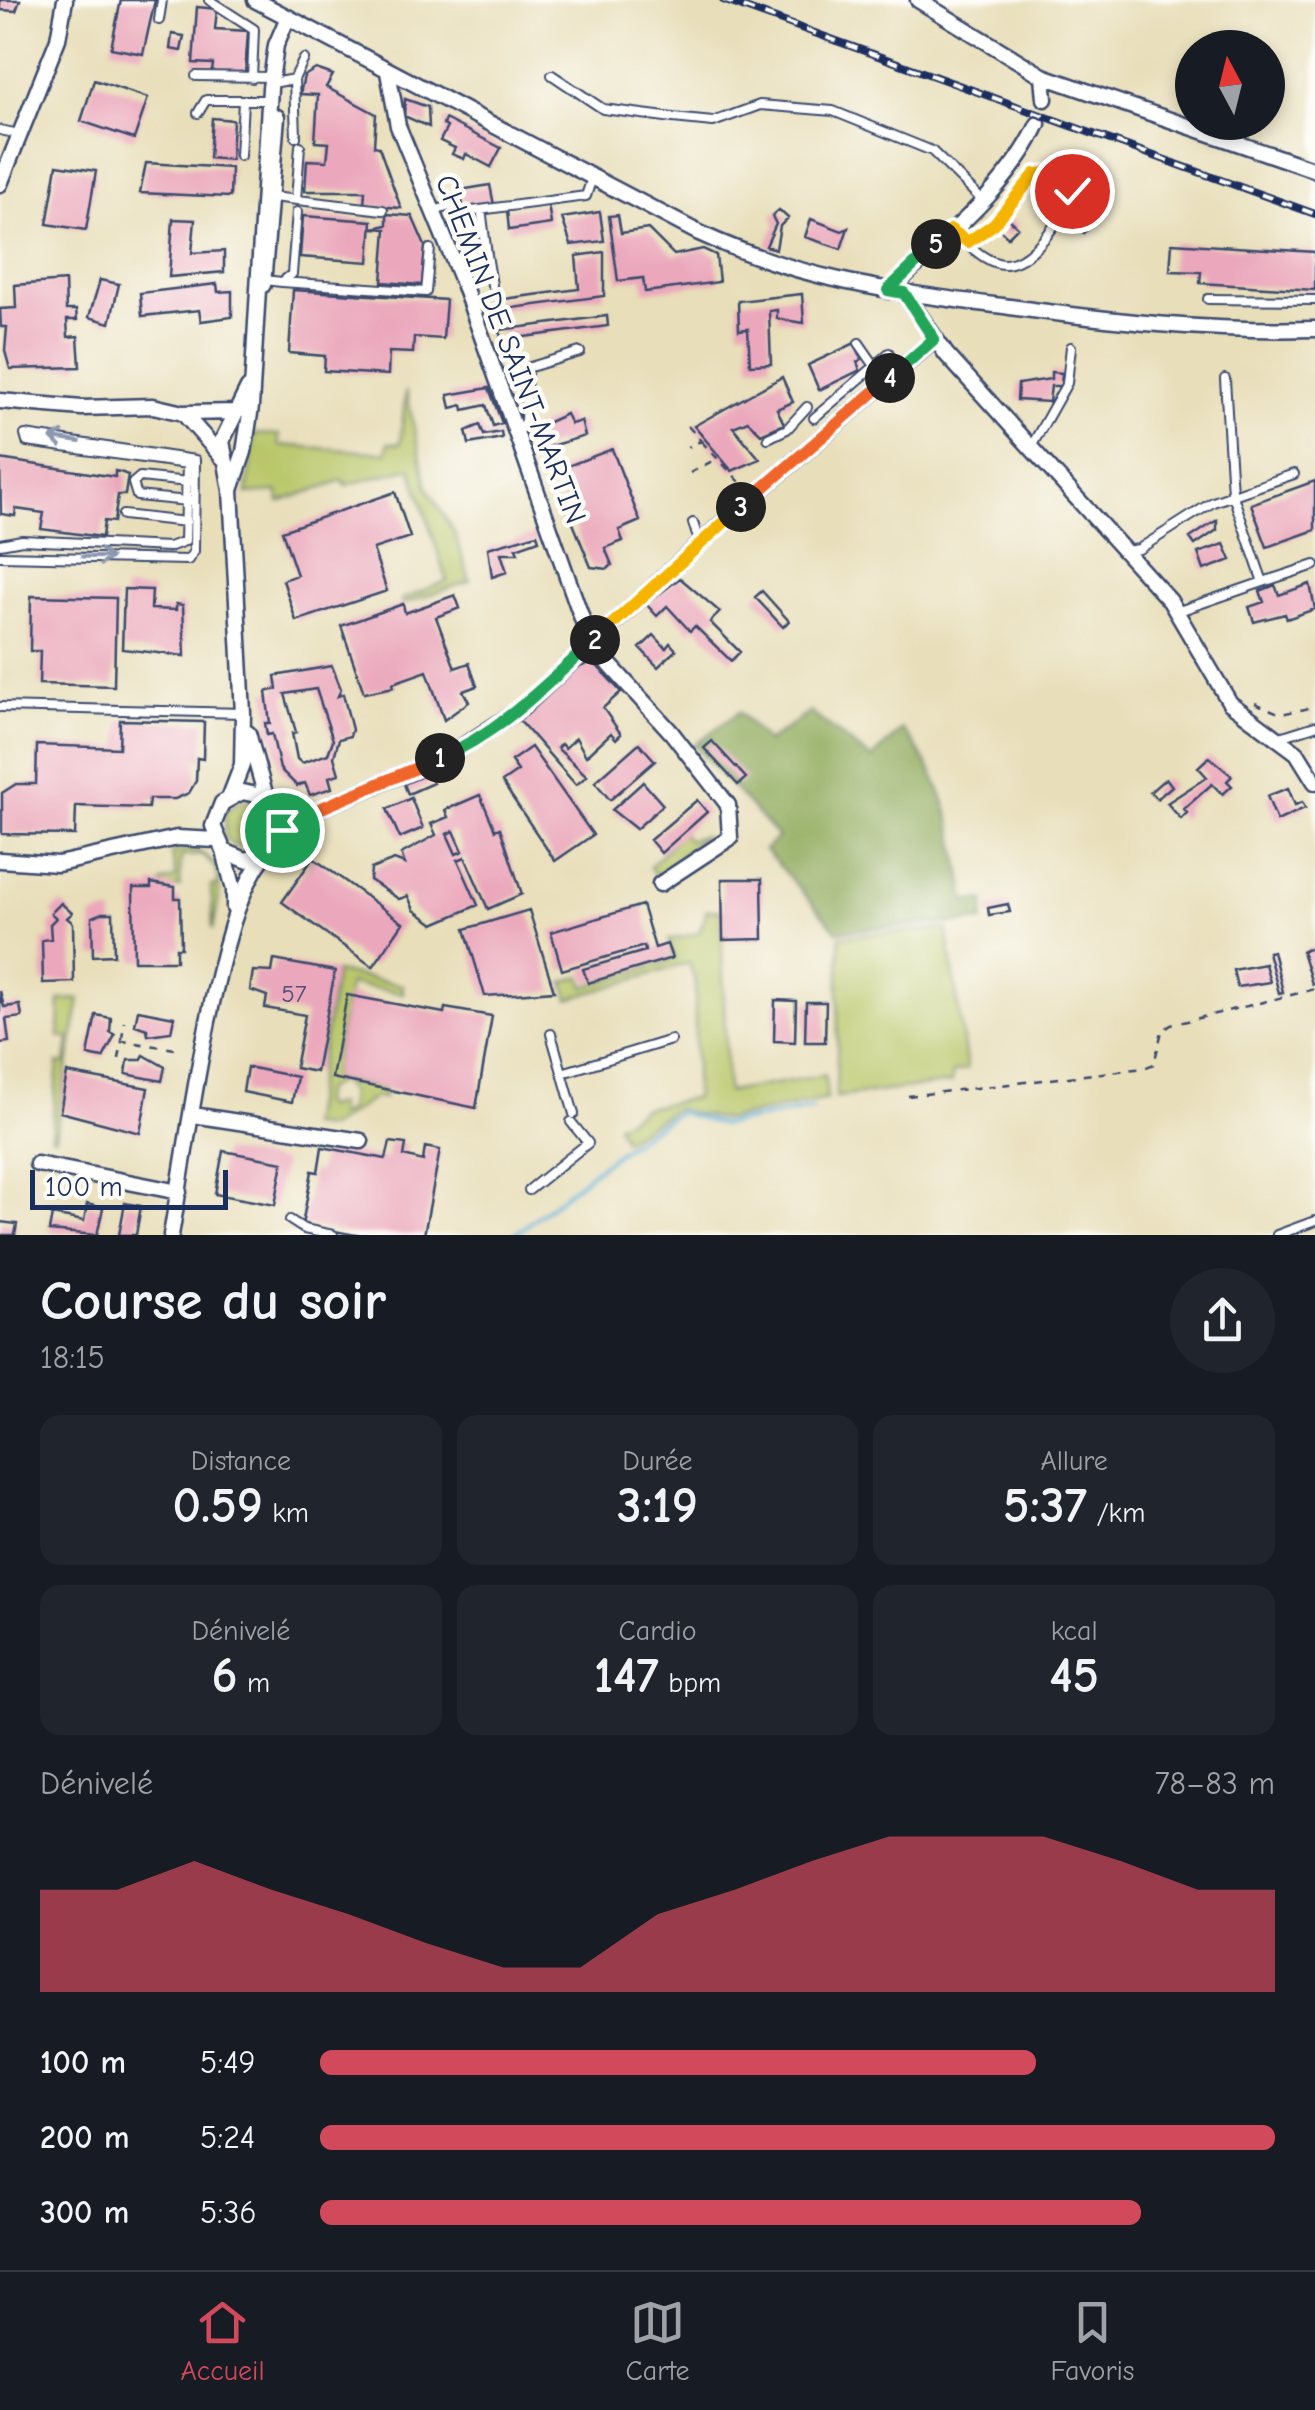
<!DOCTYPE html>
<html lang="fr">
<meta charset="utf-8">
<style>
body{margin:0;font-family:"Comic Neue",sans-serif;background:#20242c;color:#f1f3f6;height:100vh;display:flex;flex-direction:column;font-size:38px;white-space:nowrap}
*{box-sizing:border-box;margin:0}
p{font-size:32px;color:#9ea1a6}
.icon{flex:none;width:55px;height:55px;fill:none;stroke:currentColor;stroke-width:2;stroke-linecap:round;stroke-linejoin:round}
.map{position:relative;height:1235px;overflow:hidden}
.drawer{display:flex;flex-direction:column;background:#171b24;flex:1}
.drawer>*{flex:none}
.needle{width:65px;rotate:353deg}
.buttons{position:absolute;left:1175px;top:30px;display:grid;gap:20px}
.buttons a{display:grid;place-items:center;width:110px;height:110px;border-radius:50%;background:#171b24;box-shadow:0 5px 15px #0003;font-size:50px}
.scale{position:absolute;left:30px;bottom:25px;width:198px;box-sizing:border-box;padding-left:10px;border:5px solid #1b2f5e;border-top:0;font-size:28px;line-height:35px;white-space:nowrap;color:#1b2f5e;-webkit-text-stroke:8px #fdfcf7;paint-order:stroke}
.pin{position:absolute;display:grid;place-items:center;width:85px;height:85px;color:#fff;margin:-42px;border:5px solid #fff;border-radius:50%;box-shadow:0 2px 10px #0007}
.km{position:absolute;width:50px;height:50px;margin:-25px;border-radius:50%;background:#222;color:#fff;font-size:28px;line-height:50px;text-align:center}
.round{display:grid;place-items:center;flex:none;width:105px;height:105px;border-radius:52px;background:#20242c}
.summary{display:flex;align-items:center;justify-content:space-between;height:170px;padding:0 40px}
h1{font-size:55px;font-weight:700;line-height:75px}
.stats{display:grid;grid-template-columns:repeat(3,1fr);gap:15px;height:170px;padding:10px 40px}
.stats div{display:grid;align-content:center;border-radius:20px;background:#20242c;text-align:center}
.stats b{font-size:50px;font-weight:700}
.stats small{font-size:28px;font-weight:400}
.stats p{font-size:28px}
.chart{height:280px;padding:20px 40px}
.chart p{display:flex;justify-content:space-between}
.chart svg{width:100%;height:180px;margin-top:10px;fill:#d1495b;opacity:.7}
ul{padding:0 40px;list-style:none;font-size:32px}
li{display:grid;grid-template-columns:160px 120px 1fr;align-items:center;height:75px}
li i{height:25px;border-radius:12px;background:#d1495b}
.menu{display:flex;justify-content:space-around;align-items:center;height:140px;border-top:2px solid #363941;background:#171b24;font-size:28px;color:#9ea1a6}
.menu a{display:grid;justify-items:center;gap:5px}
.menu .current{color:#d1495b}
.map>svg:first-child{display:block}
.green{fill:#b9c76a;stroke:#6a7b64;stroke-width:2.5}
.forest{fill:#92ac5e;stroke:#566e5e;stroke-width:2.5}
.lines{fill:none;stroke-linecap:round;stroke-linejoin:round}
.stream{stroke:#5aafd6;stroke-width:4}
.building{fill:#eba8bc;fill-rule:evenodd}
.lane-casing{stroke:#3a496c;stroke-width:12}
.street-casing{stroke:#3a496c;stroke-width:19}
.path{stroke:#3a496c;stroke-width:2.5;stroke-dasharray:8 8;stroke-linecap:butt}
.lane{stroke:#fff;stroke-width:8}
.street{stroke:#fff;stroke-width:14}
.rail-casing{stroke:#1b2f5e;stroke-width:8}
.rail{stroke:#fdfcf7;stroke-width:4;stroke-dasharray:11;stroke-linecap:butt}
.oneway{stroke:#8d97ae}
.split-1-casing{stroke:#fff;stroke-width:20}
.split-2-casing{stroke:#fff;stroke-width:20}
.split-3-casing{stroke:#fff;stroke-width:20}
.split-4-casing{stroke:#fff;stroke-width:20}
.split-5-casing{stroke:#fff;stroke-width:20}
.split-6-casing{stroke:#fff;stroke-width:20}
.split-1{stroke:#f0652b;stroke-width:12}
.split-2{stroke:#22a559;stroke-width:12}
.split-3{stroke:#f5b400;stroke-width:12}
.split-4{stroke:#f0652b;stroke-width:12}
.split-5{stroke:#22a559;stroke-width:12}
.split-6{stroke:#f5b400;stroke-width:12}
.labels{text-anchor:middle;stroke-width:9;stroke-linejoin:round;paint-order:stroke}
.number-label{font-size:25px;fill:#4f4d76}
.street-label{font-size:30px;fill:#1b2f5e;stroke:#fdfcf7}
</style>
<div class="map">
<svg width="1315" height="1235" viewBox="0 0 1315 1235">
<rect width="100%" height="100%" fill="#fdfcf7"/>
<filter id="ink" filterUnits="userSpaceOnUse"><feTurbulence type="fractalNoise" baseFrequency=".01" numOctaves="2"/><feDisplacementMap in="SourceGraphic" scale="20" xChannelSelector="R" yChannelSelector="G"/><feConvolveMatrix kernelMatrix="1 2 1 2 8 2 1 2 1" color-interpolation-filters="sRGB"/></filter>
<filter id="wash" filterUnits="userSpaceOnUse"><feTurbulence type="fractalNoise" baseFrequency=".0048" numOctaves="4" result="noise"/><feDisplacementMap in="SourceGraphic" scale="40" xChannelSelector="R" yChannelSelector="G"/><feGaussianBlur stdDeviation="2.25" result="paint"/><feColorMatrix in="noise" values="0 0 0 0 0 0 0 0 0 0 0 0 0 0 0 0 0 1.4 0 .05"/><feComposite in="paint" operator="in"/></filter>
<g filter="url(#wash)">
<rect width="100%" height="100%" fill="#e8deb9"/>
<path class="green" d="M406 391 427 487 455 534 470 581 403 604 401 600 447 581 411 468 346 485 343 480 279 502 278 492 247 494 254 434 279 435V445L386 453 388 443 400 444Z
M240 801H258L271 813 270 839 256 849 232 845 225 837 226 811Z
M682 832 688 840 704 836 656 876 650 867Z
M192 849C231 862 218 899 213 930L211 886 219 885 217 869 203 855 181 856 180 887 162 888V883L176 878 172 852Z
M707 910 721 911 727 1092 825 1075 827 1099 725 1120 675 1109 624 1140 617 1125 643 1108 695 1098V981L689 963 569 999 564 982 581 976 585 987 675 959 669 940 699 933Z
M947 929 967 1069 952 1073V1083L836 1097 840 936Z
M336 972 403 985V993L349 984 332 1078 337 1082 324 1091 321 1102 325 1107 338 1104 337 1116 348 1111 350 1093 340 1081 382 1088 384 1098 375 1097 329 1128 309 1126Z
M80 999 55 1137 51 1136 58 1063 66 1064 69 1038 59 1037 60 1000Z"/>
<path class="forest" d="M739 712 767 742 810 712 872 759 902 729C949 783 954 834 966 901L985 900 983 921 837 931 765 850 778 837 694 745Z"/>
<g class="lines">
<path class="stream" d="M514 1235C569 1193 619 1146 679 1112L722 1125 812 1109"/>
</g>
<g id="blocks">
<path class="building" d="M0 0H20L16 11 0 10Z
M121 0H155L143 54 111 48Z
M197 7 217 9 215 29 248 31 245 74 212 72 213 64 193 63Z
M172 34 184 36 181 51 170 49Z
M316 69 333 75 326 87 376 114 374 146 379 147 401 208 364 205 365 191H305L307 160 327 161 329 143 315 142 318 95 300 94 304 76Z
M94 80 148 98 134 139 81 121Z
M405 99 428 107 429 127 404 116Z
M212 118 233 120 231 160 209 158Z
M445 119 501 148 491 167 466 154 464 159 452 154 455 148 440 141 447 127 443 125Z
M146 163 231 168 230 197 140 193Z
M57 165 96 171 86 230 47 224Z
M490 185 494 205 464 210 460 190Z
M1091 198 1104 210 1084 233 1071 221Z
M548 204 551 224 509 230 507 210Z
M779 210 788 218 780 226 776 249 766 246 776 224 772 216Z
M600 212 604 241 571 245 562 218Z
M387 214 412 216 425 246 422 285 382 282 386 229 373 228 387 225Z
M618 215 621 233 648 229 674 255 703 249 716 255 719 282 645 292 643 278 618 281 609 216Z
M303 216 372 221 369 262 300 257Z
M1008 218 1018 227 1008 237 998 228Z
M173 219 195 220 192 253 224 251V272L169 277Z
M811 219 842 231 848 228 841 249 805 237Z
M1172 243 1315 252V290L1200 283 1201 272 1170 271Z
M604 252V296L497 310 496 300 579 289 576 256Z
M100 280 119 284 110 323 89 317Z
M65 281 66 310H76L77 320H67L68 337 78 336 80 367 10 369 5 351 7 327H1L0 309 16 308 15 285Z
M217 284 218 292 232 291V317L201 321 199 310 142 316 140 293Z
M293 290 446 300 443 339 414 337 413 353 389 352 388 375 324 371 325 356 289 353Z
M802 294 804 323 777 319V310L769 311 771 364 750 365 748 329 739 330 738 301Z
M607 316 608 326 501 340 500 330Z
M855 343 862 359 857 362 860 370 819 390 808 365Z
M1051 372 1062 373 1061 386H1051L1049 402 1017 400 1018 384 1051 379Z
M782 377 793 402 777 409 784 424 761 434 748 421 733 427 760 459 732 471 694 426Z
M489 388 502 423 493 426 486 405 464 410 463 405 451 408 448 395Z
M566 414 571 424 581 421 585 436 537 450 531 430Z
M480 425 484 435 501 432 502 438 469 444 466 431Z
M612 449 640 521 619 530 623 541 605 548 612 565 608 569 591 567 552 472Z
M0 459 115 477V471L120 472 128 475 125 495H118L114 522 104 521 102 537 41 529 44 513 16 509 15 516 1 514Z
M1315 481V530L1267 547 1251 504Z
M395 492 410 537 373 549 387 591 296 621 283 580 297 575 282 531Z
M1217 520V530L1195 545 1190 538Z
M537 534 539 540 516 548 518 553H501L507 572 492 577 488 548Z
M1224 544 1231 560 1204 570 1198 553Z
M680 578 720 612 710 622 740 652 731 661 695 626 690 631 667 606 657 616 646 604Z
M1310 584 1315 609 1287 619 1285 614 1254 622 1249 607 1264 602 1260 591 1275 585 1279 595Z
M124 589 152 590 151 609 176 610V604L183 605 185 656 122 649Z
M762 591 789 621 783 627 755 597Z
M455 595 460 608 436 617 455 668 469 663 477 686 463 691 469 702 444 720 427 671 393 683 394 687 364 693 341 626 403 604 405 613Z
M31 596 116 598 114 686 39 684 40 651H30Z
M654 635 666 648 670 643 676 650 658 667 640 648Z
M589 663 597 666 621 692 603 708 621 734 616 739 611 733 586 756 576 738 565 748 561 744 557 748 587 776 576 785 519 720 573 670Z
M332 666 341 689 338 696 343 694 352 730 350 736 339 739 334 757 339 774 329 777 332 788 310 795 305 783 297 786 280 769 272 734 267 735 265 723H270L266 692 277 689 275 676ZM316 689 333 740 328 754 302 763 297 759 292 733 296 732 285 694Z
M120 720 204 722 203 759 197 758 196 781 189 793 175 799H149L148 808 76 806 75 835 2 834V793L16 784H36L37 745 119 748Z
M712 741 746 778 738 785 704 748Z
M639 743 655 761 610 800 595 782Z
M531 747 593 835 555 861 502 782 518 771 511 761Z
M1209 757 1232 776 1227 781 1232 786 1223 794 1212 784 1184 809 1187 813 1181 819 1167 803 1207 777 1198 767Z
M429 773 433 783 408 794 404 784Z
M1166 778 1172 786 1157 799 1150 792Z
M643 782 663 805 636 829 612 810Z
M1288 788 1295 805 1302 802 1305 808 1277 821 1267 796Z
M480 795 495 830 500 828 522 894 488 909 465 857 458 860 478 905 434 924 414 910 408 896 399 899 370 880 371 869 394 860 405 864 401 854 436 835 431 824 448 817 445 810ZM454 831 463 851 456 854 447 834Z
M411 798 423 828 400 838 387 809Z
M697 800 707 812 661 853 650 840Z
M313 858 403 923 373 967 282 902Z
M722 879H762L763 939 723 940Z
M151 883 175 887V898H180L181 948H176V961H134L133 888H151Z
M61 903 72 913 67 918 73 923 74 982 43 983 42 940 51 939 50 924 56 918 51 913Z
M1008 904 1010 912 989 915 988 908Z
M642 905 655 948 667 944 672 958 588 983 583 969 645 951 644 946 562 970 551 932Z
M529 910 554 991 485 996 465 929Z
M102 913H113L114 955 93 956 92 917Z
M1315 947V984H1312L1302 951Z
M1273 951 1283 992 1279 993 1268 952Z
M274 960 335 971 316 1072 295 1068 305 1015 265 1008 267 996 250 990 253 971 272 972Z
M1265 964 1270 982 1237 987 1233 970Z
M0 991 4 1007 20 1005 22 1017 6 1019 9 1042 0 1043Z
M347 995 444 1013 445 1008 492 1016 476 1108 332 1078Z
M775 1000 796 1001 795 1042 774 1041Z
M806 1002H826L825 1042H805Z
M138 1010 174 1017 171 1032 148 1035 147 1029 135 1025Z
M96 1015 111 1018 110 1032 115 1035 103 1058 88 1055Z
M144 1055 165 1067 162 1081 126 1074 128 1060H141Z
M247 1067 297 1077 292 1102 243 1092Z
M67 1073 148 1088 140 1133 60 1112Z
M390 1142 406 1144 404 1156 423 1161 425 1147 440 1150 424 1235H356L302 1225 312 1171 318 1172 322 1147 386 1159Z
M223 1151 283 1162 275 1205 215 1194Z
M125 1203 141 1206 136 1235H119Z
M87 1204 103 1208 97 1235 49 1231 52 1215 84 1221Z
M0 1222 17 1224 15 1235H0Z"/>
</g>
</g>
<g filter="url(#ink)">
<use href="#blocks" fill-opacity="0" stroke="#3a496c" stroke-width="2.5"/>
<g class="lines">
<defs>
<path id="lane" d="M209 0 254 29 252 78
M159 20 162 0
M552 75 603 109 673 118 713 122 760 105 833 111 932 151 981 199
M196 76 272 77
M294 79 296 137
M278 82 294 79 304 59
M198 113 206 100H269
M0 130 19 134
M240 156 243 101
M272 197 383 210
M296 200 300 146
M431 212 450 206 457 213 586 196 592 178
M952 231C966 241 986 265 1005 264 1033 263 1065 215 1072 191L1059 172 1035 174 994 224 968 242
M487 255 492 285
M454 262 487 255 482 216
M264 280 282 282 292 274 297 212
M282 282 426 292 430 249
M1208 299 1315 300
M1225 379 1232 493 1263 582 1315 565
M888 380 875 366 889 353
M814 418 875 366 859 343
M518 434 525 421 527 368 580 352
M768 438 787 429 807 407
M1031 447 1067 383 1071 347
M188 501 137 496 133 483 140 477 188 482
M123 515 186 522
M693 523 700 544
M0 544 22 540 169 547 185 541 187 464 27 442 25 435 195 460 194 551 188 560 0 556
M1126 551 1139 549 1213 502 1294 474
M1176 612 1263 582
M0 707 243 713
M1280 737 1315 726
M551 1034 574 1114
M562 1073 671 1040
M529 1190 588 1143 571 1122
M290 1220 304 1229 333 1235
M1277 1235 1315 1221"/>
<path id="street" d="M255 0 699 233C806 282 895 292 1010 307 1111 321 1213 332 1315 329
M918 0 1043 76 1315 170
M388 72 398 126 464 286 591 644 671 732 728 805 730 838 660 884
M1043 76 1045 99
M0 184 58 39 65 0
M263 285 277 117
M889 291C939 242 1009 189 1038 124
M904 293 946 354 1170 601 1230 703 1297 753 1315 782
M0 401 82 408 153 406 183 413 237 412
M183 413 222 457
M231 490 244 452 251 407 270 88 276 45 288 17
M248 733 266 797
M230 796 242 765 243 713 231 490 222 441 248 388
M278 842 312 812 451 754 522 708 716 529 935 339
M224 851 234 890V908
M0 860 58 864 177 838 216 840
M193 1115 361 1141
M37 1164 179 1192
M171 1235C189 1132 202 1025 232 925 238 906 246 885 256 868 272 843 297 823 266 797L242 792 222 803 213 826 224 851 246 860 269 852"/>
</defs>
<use href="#lane" class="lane-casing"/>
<use href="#street" class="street-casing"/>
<path class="path" d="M688 426 701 441 688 447
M701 441 742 484
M690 473 716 459
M1255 703 1281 714 1315 707
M122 1039 124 1022
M119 1059 122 1041 175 1049
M908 1096 1144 1068 1154 1064 1162 1031 1171 1025 1315 989"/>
<use href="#lane" class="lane"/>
<use href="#street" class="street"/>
<defs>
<path id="rail" d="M723 0 1315 214"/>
</defs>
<use href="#rail" class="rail-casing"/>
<use href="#rail" class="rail"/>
</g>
<defs><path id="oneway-shaft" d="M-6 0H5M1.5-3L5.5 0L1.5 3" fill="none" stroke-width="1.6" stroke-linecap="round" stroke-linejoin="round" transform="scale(2.5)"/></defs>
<g class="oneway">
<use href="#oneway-shaft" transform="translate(65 440) rotate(-172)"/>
<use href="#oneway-shaft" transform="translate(97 557) rotate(2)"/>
</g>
</g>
<g class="lines" filter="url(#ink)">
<defs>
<path id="split-1" d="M282 830 278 842 312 812 440 758"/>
<path id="split-2" d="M440 758C501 732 546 684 595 640"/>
<path id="split-3" d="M595 640 741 507"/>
<path id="split-4" d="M741 507 890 378"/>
<path id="split-5" d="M890 378 934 339 904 293 888 290 936 244"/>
<path id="split-6" d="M936 244 951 230 968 242 994 224 1035 174 1060 172 1072 191"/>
</defs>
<use href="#split-1" class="split-1-casing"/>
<use href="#split-2" class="split-2-casing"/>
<use href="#split-3" class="split-3-casing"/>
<use href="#split-4" class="split-4-casing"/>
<use href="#split-5" class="split-5-casing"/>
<use href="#split-6" class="split-6-casing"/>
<use href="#split-1" class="split-1"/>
<use href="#split-2" class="split-2"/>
<use href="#split-3" class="split-3"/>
<use href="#split-4" class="split-4"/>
<use href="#split-5" class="split-5"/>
<use href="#split-6" class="split-6"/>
</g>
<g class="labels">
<g class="number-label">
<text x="294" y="1002">57</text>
</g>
<g class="street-label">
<text transform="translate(511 349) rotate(69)" y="10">CHEMIN DE SAINT-MARTIN</text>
</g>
</g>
</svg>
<div class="buttons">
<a><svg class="needle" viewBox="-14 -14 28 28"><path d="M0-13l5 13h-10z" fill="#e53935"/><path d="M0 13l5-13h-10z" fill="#9ea1a6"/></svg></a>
</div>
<div class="scale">100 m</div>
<div class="pin" style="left:282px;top:830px;background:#1e9e55"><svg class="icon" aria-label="arrive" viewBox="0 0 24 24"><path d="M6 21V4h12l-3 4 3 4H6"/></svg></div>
<div class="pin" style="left:1072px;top:191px;background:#d93025"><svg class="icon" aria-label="check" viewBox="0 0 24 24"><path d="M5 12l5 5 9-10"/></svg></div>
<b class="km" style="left:440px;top:758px">1</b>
<b class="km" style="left:595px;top:640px">2</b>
<b class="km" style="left:741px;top:507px">3</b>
<b class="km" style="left:890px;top:378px">4</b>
<b class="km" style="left:936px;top:244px">5</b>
</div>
<section class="drawer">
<div class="summary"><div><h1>Course du soir</h1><p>18:15</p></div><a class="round"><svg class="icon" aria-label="share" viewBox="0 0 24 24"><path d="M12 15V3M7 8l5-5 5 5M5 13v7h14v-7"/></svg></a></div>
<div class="stats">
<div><p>Distance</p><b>0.59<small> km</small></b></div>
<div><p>Durée</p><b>3:19</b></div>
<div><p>Allure</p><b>5:37<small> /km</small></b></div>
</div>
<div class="stats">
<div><p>Dénivelé</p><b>6<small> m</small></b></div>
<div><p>Cardio</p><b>147<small> bpm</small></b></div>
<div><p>kcal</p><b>45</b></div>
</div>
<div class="chart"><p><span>Dénivelé</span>78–83 m</p>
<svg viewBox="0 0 160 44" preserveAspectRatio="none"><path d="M0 44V19L10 19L20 12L30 19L40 25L50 32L60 38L70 38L80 25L90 19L100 12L110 6L120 6L130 6L140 12L150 19L160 19V44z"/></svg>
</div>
<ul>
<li><b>100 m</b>5:49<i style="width:75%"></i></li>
<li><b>200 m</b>5:24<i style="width:100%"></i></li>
<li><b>300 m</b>5:36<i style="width:86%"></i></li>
</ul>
</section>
<nav class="menu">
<a class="current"><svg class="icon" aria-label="home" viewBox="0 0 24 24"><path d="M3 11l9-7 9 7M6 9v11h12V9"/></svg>Accueil</a>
<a><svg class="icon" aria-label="map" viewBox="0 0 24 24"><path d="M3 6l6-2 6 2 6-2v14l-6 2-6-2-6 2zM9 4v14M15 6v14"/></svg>Carte</a>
<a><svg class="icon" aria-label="saved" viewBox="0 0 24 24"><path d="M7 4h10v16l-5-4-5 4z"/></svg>Favoris</a>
</nav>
